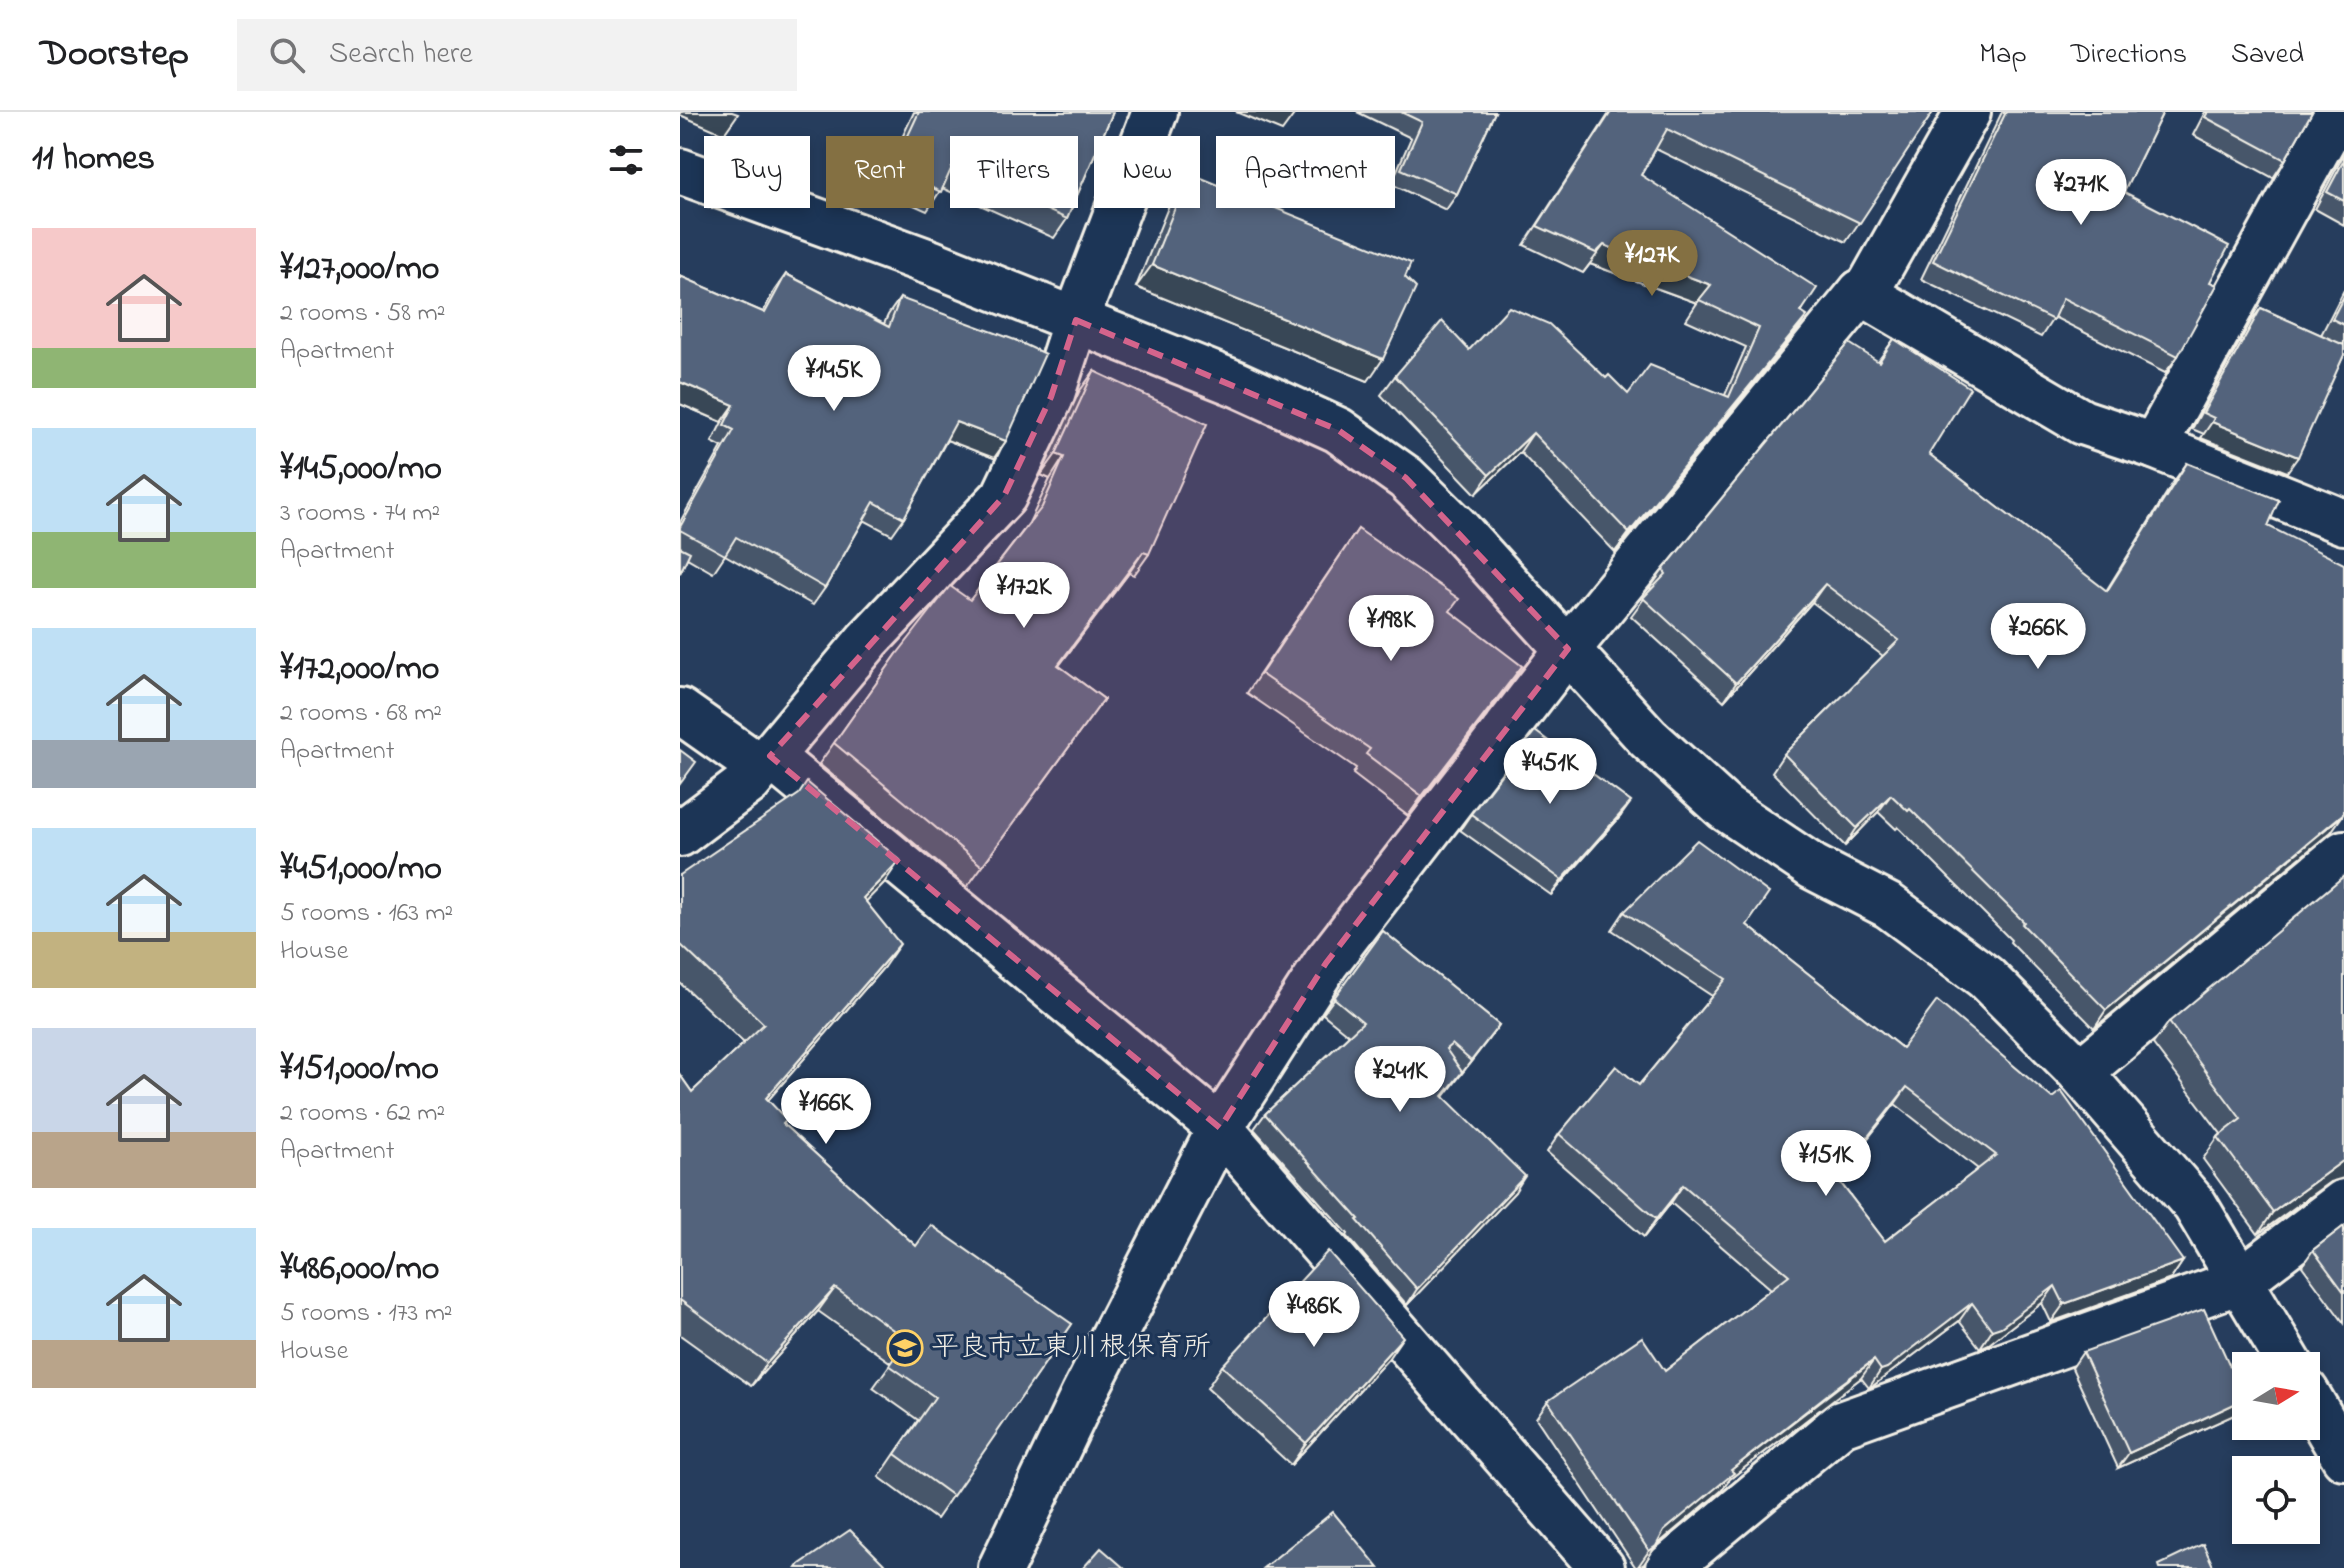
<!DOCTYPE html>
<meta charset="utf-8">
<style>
body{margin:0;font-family:"Indie Flower","Klee One",sans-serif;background:#f2f2f2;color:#202124;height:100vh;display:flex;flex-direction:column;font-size:30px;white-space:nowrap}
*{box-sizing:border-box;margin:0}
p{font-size:26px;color:#757577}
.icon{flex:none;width:44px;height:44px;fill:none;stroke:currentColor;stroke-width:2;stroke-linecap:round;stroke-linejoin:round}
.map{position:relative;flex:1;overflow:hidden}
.details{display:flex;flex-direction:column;background:#fff;width:680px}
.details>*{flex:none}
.guide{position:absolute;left:24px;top:24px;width:760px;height:72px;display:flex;gap:16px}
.needle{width:52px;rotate:79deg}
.fabs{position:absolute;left:1552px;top:1240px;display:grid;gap:16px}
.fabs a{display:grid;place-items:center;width:88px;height:88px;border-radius:0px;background:#fff;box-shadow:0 4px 12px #0003;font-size:40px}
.price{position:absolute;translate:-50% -68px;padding:0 18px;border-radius:28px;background:#fff;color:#222;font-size:26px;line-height:52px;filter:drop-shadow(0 2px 4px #0008)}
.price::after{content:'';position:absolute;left:50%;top:48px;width:24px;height:18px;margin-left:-12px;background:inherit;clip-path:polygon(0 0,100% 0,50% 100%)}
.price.current{background:#847042;color:#fff}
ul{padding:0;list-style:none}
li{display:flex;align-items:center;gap:24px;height:200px;padding:0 32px}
li span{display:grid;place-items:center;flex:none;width:224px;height:160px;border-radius:0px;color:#555}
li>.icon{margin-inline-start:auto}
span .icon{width:96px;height:96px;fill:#fffc;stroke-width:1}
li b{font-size:34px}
h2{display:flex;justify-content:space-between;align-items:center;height:96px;padding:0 32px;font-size:34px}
.pill{padding:0 28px;border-radius:0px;background:#fff;box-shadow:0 4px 12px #0003;font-size:28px;line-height:72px}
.pill.current{background:#847042;color:#fff}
header{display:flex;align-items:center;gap:48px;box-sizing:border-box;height:112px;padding:0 40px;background:#fff;border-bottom:2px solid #e0e0e0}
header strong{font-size:38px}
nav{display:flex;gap:44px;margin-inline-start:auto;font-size:28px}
.search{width:560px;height:72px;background:#f2f2f2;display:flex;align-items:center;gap:20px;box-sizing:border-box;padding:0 28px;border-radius:0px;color:#757577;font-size:30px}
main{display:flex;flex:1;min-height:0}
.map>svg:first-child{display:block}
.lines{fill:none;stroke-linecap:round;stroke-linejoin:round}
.minor-casing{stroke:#f4f1e8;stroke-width:50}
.tertiary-casing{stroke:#f4f1e8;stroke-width:50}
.minor{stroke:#1d3557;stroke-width:44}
.tertiary{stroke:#1d3557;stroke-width:44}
.wall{fill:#47566a;stroke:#f4f1e8;stroke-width:2;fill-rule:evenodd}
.shaded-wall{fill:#394656;stroke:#f4f1e8;stroke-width:2}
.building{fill:#52647b;stroke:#f4f1e8;stroke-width:2;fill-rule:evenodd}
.marked{fill:#d4648c;fill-opacity:0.2;stroke:#d4648c;stroke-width:6;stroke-dasharray:16 10;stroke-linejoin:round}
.labels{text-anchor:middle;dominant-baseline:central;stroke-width:6;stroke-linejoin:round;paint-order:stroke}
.poi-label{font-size:28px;fill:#f4f1e8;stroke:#1d3557;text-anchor:start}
</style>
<header>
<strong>Doorstep</strong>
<div class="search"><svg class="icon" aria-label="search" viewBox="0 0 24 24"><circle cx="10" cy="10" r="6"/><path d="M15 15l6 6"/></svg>Search here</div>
<nav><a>Map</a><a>Directions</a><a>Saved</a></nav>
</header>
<main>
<section class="details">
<h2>11 homes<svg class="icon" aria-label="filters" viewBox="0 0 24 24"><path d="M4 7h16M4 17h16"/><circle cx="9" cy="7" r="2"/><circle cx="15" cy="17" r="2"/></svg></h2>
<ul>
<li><span style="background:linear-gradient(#f6c9c9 75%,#8fb573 0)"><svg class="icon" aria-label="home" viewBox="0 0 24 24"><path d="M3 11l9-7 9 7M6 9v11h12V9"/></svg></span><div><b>¥127,000/mo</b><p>2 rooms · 58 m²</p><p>Apartment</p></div></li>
<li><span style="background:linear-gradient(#bfe0f5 65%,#8fb573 0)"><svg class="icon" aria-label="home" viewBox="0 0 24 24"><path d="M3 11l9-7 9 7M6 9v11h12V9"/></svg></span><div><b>¥145,000/mo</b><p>3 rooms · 74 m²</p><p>Apartment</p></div></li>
<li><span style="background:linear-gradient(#bfe0f5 70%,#9aa5b1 0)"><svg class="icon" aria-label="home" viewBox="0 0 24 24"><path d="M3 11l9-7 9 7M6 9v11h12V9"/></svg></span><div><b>¥172,000/mo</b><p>2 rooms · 68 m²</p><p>Apartment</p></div></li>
<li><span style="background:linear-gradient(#bfe0f5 65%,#c2b280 0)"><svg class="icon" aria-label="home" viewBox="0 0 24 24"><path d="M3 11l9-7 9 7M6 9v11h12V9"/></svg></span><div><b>¥451,000/mo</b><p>5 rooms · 163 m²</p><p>House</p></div></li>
<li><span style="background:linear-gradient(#c9d6e8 65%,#b9a48a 0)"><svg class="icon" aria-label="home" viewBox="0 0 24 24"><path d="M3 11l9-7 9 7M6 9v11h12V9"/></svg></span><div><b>¥151,000/mo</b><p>2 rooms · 62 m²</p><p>Apartment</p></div></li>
<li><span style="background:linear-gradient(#bfe0f5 70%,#b9a48a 0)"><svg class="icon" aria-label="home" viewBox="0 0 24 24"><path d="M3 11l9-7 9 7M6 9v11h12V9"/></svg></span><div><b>¥486,000/mo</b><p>5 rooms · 173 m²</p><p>House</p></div></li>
</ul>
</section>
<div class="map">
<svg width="1664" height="1456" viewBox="0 0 1664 1456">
<rect width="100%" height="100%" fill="#263d5d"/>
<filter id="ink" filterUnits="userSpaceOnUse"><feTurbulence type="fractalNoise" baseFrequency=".0125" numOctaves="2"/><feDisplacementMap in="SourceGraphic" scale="16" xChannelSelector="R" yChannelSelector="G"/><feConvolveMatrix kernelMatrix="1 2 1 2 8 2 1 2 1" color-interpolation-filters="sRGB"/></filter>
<g filter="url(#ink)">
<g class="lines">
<defs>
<g id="minor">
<path d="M0,59L252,151L557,272L658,318L726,366L776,415L968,626L1045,696L1133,755L1209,794L1305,865L1400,960L1515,1093L1611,1254"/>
<path d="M1181,180L1402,310L1474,334L1664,410"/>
<path d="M1474,334L1658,0"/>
<path d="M0,599L81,656"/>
<path d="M90,644L540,1016L922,1456"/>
<path d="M1400,960L1664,741"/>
<path d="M1626,1280L1664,1345"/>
<path d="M321,1456L403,1284L540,1016L646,851L888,537L1181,180L1188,177L1288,0"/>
<path d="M988,1456L1161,1312L1560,1169L1664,1090"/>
</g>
<path id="tertiary" d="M0,722L69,670L188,528L324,384L371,285L396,208L475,0"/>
</defs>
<use href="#minor" class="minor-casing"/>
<use href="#tertiary" class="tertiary-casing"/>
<use href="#minor" class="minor"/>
<use href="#tertiary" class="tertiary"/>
</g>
<g class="wall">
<path d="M234,0H433L387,107L374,126L262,76L247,99L198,77Z"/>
<path d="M677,0H815L777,82L766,98L711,72L731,26Z"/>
<path d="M930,0H1253L1166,130L976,37L961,63L1121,200L1114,223L935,440L840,340L796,382L701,283L715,264L789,238L926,266L948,282L1045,283L1066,235L1006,208L1017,191L910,152L903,161L844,133Z"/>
<path d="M1322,0H1483L1444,80L1530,170L1498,244L1485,261L1374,205L1361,225L1241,167Z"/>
<path d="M1525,0H1632L1605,48L1593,66L1513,23Z"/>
<path d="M1664,42V113L1635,97Z"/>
<path d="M509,61L688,269L456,175L493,83Z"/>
<path d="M106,162L204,212L208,203L220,186L326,329L314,346L267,328L224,406L212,423L184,408L145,476L133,493L45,443L33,461L7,446L0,461V410L42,335L32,330L42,310L0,292V164L83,200L94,179Z"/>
<path d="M1664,178V243L1607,360L1521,326L1524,322L1512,317L1570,211L1581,196L1641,223Z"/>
<path d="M1214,227L1249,342L1426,479L1494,369L1507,351L1588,414L1651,720L1414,916L1330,830L1331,828L1218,715L1216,717L1198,700L1165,734L1092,660L1104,642L1203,544L1132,490L1044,589L951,504L971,477L970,476L983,458L1198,249Z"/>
<path d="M414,259L469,442L454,463L449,461L379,554L424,587L287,775L139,652L217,542L290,488L349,411L370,367L361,363L399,280Z"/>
<path d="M678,417L770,499L829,573L728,704L673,662L676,656L567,581Z"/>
<path d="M791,702L940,705L871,783L780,718Z"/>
<path d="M0,763L204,771L186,789L204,855L88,988L104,1013L236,1134L392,1212L256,1407L199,1365L238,1308L193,1276L211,1251L138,1199L71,1274L0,1223V963L12,980L64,931L0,871Z"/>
<path d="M944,800L1067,813L1222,936L1503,1149L1491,1167L1371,1210L1362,1191L1309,1232L1300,1236L1279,1209L1194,1273L1189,1276L1181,1266L1145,1293L1050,1367L1041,1379L977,1432L964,1452L956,1456L856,1306L868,1289L985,1259L1091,1177L991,1091L964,1125L867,1040L879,1022L959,973L1032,884L932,818ZM1215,992L1298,1057L1205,1129L1157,1066Z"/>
<path d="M703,819L819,913L764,985L835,1080L727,1193L667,1124L668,1122L574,1017L585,1002L669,923L643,902Z"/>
<path d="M1489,910L1662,1065L1650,1070L1578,1122L1523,1047L1538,1025L1541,1022L1473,932Z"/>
<path d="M1664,1114V1211L1622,1154L1633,1138Z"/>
<path d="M1403,1240L1554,1303L1438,1356L1392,1256Z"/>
<path d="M708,1247L611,1353L527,1276L542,1254Z"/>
</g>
<g class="shaded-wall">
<path d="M0,0H52L58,2L44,22L0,3Z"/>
<path d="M556,0H616L602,19Z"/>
<path d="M924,133L1031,173L1017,191L910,152L903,161Z"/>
<path d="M472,153L703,247L688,269L456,175Z"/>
<path d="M1127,204L1114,223L935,440L949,421Z"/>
<path d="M0,270L54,293L42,310L0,292Z"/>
<path d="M276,310L326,329L314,346L264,327Z"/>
<path d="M1532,310L1618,345L1607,360L1521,326Z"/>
<path d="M853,321L840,340L796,382L809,363Z"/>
<path d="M376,342L384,345L370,367L361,363Z"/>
<path d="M463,440L449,461L363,574L378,553Z"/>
<path d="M1145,472L1132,490L1044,589L1056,571Z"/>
<path d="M842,554L829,573L728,704L742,684Z"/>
<path d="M1211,683L1198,700L1165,734L1177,716Z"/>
<path d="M951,690L940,705L871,783L882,768Z"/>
<path d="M1663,703L1651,720L1414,916L1426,898Z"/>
<path d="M220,748L204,771L167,809L183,786Z"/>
<path d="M220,832L204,855L70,1009L86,986Z"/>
<path d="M819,913L808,928L780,964L791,949Z"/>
<path d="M1227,975L1215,992L1143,1082L1156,1065Z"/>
<path d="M1664,1048V1066L1650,1070L1578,1122L1593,1100Z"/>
<path d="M845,1064L835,1080L727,1193L737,1177Z"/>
<path d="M1003,1073L991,1091L964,1125L976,1107Z"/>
<path d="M1503,1149L1491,1167L1371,1210L1384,1192Z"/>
<path d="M1375,1174L1362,1191L1309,1232L1300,1236L1312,1218Z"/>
<path d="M155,1176L138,1199L71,1274L87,1251Z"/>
<path d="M1292,1191L1279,1209L1194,1273L1189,1276L1201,1258Z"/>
<path d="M723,1225L708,1247L611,1353L626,1331Z"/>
<path d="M1194,1248L1181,1266L1050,1367L1041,1379L972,1437L984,1419L1051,1358Z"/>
<path d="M1565,1287L1554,1303L1438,1356L1449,1341Z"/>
<path d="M976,1434L964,1452L957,1456L969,1439Z"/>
</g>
<g class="building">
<path d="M239,0H433L387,107L272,55L261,80L212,58Z"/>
<path d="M721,0H815L777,82L721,57L742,10Z"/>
<path d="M931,0H1253L1180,111L987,17L961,63L1137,176L1121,200L1127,204L949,421L853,321L809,363L715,264L762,209L789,238L829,195L869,212L926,266L929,263L948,282L970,253L1049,285L1079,216L1019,188L1031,173L924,133L916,141L857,114Z"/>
<path d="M1326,0H1483L1444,80L1549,134L1530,170L1537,173L1498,244L1383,186L1373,208L1253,149Z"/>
<path d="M1528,0H1632L1605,48L1525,5Z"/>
<path d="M1664,48V89L1647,80Z"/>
<path d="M509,61L731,151L725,165L736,176L703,247L472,153Z"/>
<path d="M106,162L209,215L220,186L335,228L365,242L326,329L276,310L224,406L194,390L145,476L56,425L45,443L0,418V415L54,318L44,313L54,293L0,270V164L85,201Z"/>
<path d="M1664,184V213L1652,207Z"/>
<path d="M1581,196L1664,233V243L1618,345L1532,310L1534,306L1523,301Z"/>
<path d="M1214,227L1290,276L1249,342L1427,479L1507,351L1599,388L1588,414L1664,452V701L1426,898L1342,812L1344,810L1230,697L1228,699L1211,683L1177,716L1104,642L1219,528L1145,472L1056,571L963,486L986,462L983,458L1169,231L1199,250Z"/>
<path d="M414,259L527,312L469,442L463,440L378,553L424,587L302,754L154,631L217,542L270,474L290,488L362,395L384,345L376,342Z"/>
<path d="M678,417L779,487L770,499L842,554L742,684L686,642L690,637L581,562Z"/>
<path d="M0,435L10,440L0,461Z"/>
<path d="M855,619L951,690L882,768L791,702Z"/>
<path d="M0,638L16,650L0,672Z"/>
<path d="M127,670L220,748L183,786L220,832L86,986L107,1008L103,1012L236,1134L251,1113L392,1212L273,1384L215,1342L255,1285L209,1253L227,1228L155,1176L87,1251L0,1188V963L12,980L84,912L0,832V763L119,682Z"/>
<path d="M1017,728L1089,781L1067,813L1222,936L1257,889L1372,986L1381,979L1503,1149L1384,1192L1375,1174L1321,1215L1312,1218L1292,1191L1207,1256L1201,1258L1194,1248L1157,1275L1051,1358L1054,1361L984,1419L976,1434L969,1439L868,1289L962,1225L985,1259L1109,1163L1003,1073L976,1107L879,1022L936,954L959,973L1046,867L944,800ZM1227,975L1316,1043L1205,1129L1156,1065Z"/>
<path d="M1664,764V1048L1593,1100L1538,1025L1561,1007L1489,910Z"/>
<path d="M703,819L819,913L791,949L772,932L766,937L782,960L763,984L845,1064L737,1177L677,1108L679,1107L585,1002L683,910L654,886Z"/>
<path d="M1664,1114V1180L1633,1138Z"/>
<path d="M648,1139L723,1225L626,1331L542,1254Z"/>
<path d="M1524,1197L1565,1287L1449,1341L1403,1240Z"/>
<path d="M653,1400L699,1456H583Z"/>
<path d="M170,1418L208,1456H117L120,1452Z"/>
<path d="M1523,1432L1534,1456H1480L1479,1453Z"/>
<path d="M421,1436L444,1456H403Z"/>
</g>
</g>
<path class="marked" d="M396,208L658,318L726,366L888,537L646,851L540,1016L90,644L324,384L371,285Z"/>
<defs>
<symbol id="school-ring" viewBox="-11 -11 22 22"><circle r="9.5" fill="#1d3557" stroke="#ffd166" stroke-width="1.5"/><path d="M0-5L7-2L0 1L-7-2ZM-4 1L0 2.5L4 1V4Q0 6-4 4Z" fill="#ffd166"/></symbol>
</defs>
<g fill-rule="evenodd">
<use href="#school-ring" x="205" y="1216" width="40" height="40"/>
</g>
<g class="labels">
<g class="poi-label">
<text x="251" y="1236">平良市立東川根保育所</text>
</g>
</g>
</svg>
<div class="fabs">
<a><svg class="needle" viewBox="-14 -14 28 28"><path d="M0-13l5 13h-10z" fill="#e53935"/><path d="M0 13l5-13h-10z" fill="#757577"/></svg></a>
<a><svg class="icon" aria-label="locate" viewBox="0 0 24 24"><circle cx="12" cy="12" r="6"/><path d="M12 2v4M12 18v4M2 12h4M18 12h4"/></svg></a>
</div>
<b class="price" style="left:1401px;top:115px">¥271K</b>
<b class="price current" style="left:972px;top:186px">¥127K</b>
<b class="price" style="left:154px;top:301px">¥145K</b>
<b class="price" style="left:344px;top:518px">¥172K</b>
<b class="price" style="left:711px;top:551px">¥198K</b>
<b class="price" style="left:1358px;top:559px">¥266K</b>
<b class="price" style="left:870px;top:694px">¥451K</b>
<b class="price" style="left:720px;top:1002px">¥241K</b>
<b class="price" style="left:146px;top:1034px">¥166K</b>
<b class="price" style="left:1146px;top:1086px">¥151K</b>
<b class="price" style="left:634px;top:1237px">¥486K</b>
<div class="guide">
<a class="pill">Buy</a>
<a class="pill current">Rent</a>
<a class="pill">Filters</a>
<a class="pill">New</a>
<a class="pill">Apartment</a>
</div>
</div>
</main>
